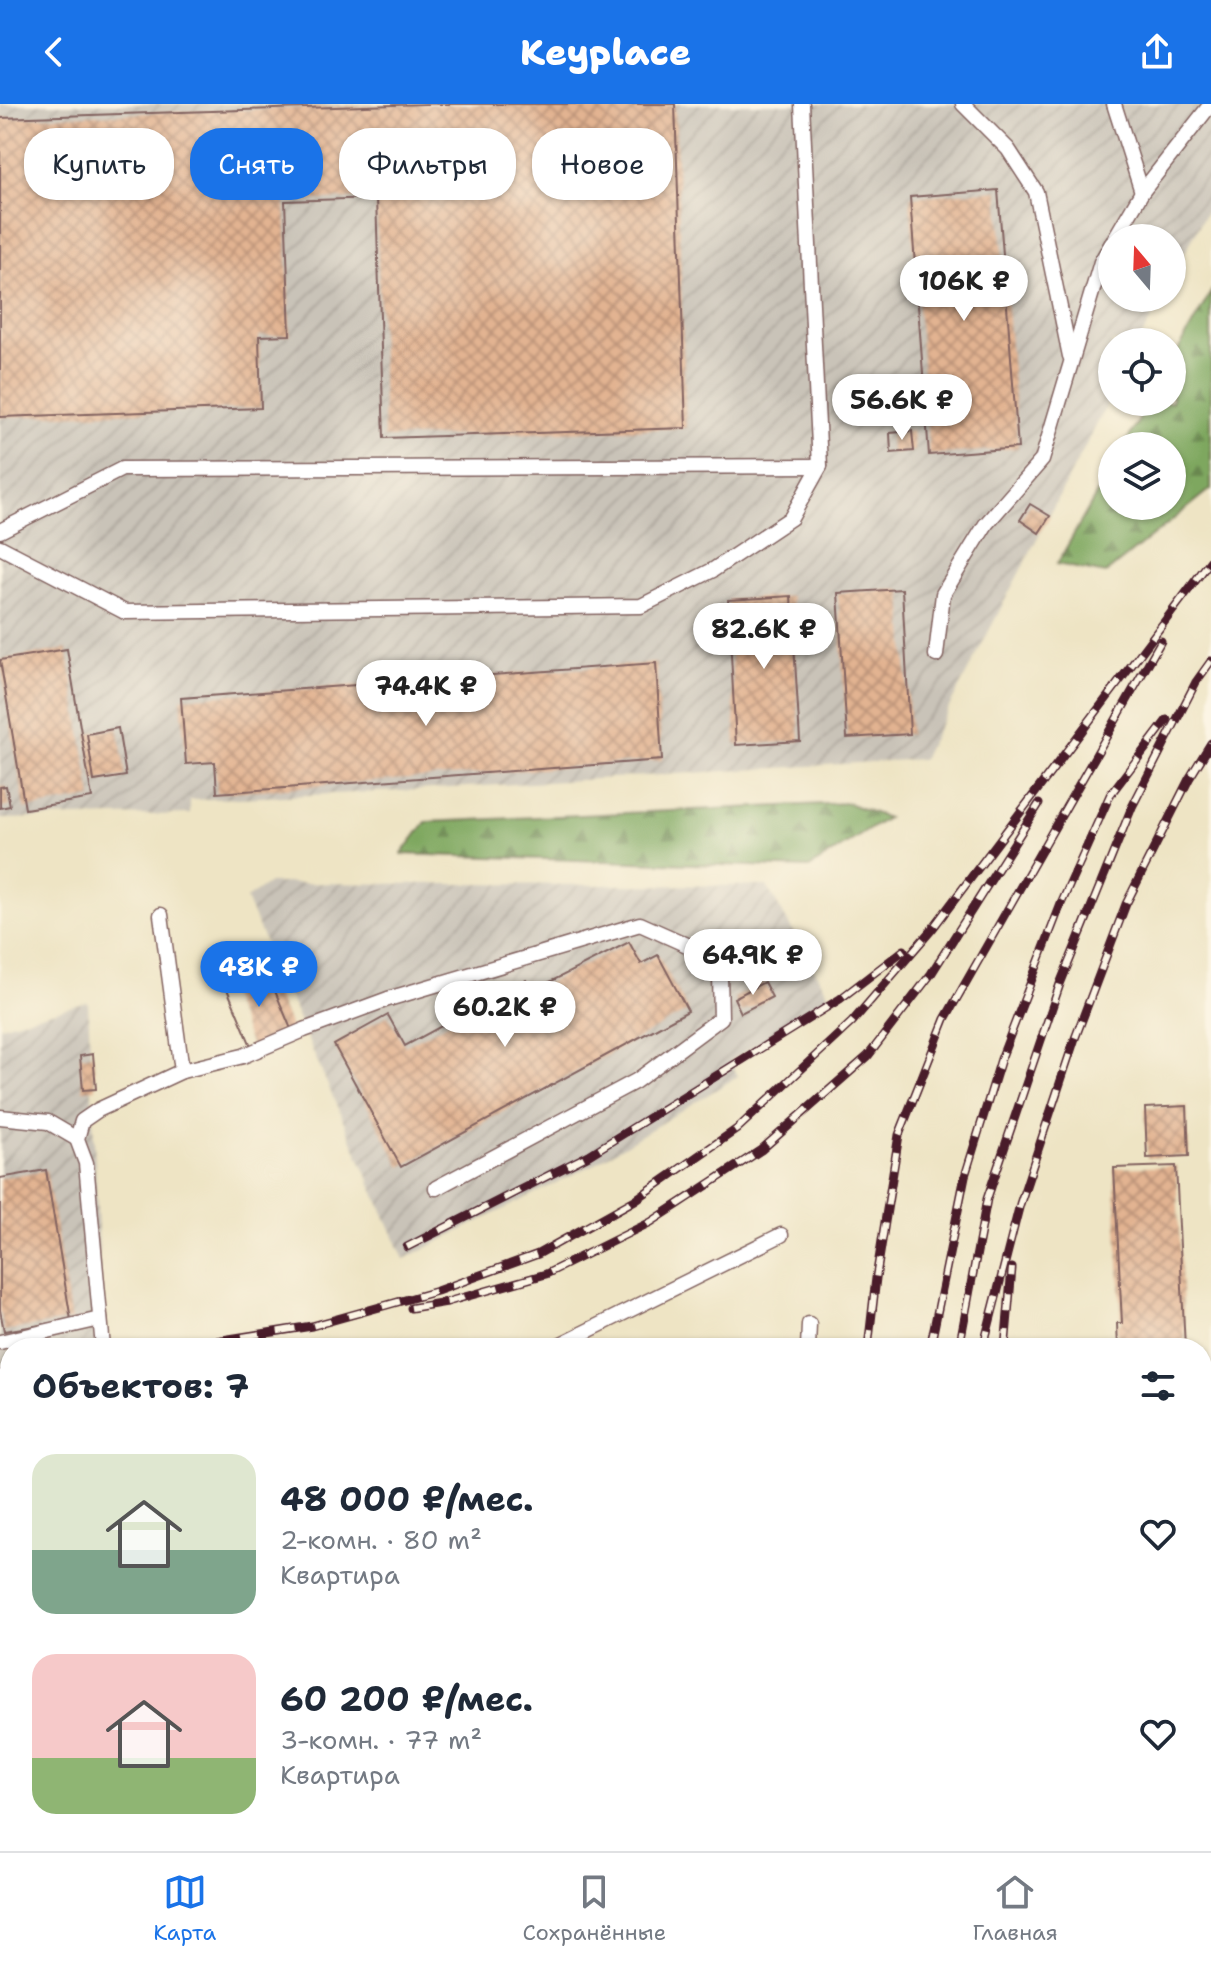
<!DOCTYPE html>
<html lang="ru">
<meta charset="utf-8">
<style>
body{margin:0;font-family:"Shantell Sans",sans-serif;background:#f2f2f3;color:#1f2937;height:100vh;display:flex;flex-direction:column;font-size:30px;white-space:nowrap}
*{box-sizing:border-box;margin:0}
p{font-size:26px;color:#747a83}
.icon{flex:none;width:44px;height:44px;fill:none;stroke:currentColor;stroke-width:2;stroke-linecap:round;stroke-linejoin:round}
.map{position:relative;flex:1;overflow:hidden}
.panel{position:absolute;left:0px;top:1234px;width:1212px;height:514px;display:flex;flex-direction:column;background:#fff;border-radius:32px 32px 0 0;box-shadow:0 2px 6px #0004}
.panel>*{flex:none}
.hud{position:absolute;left:24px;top:24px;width:800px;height:72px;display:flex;gap:16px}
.needle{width:52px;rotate:341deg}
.tools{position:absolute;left:1098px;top:120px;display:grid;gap:16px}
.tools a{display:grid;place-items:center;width:88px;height:88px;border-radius:50%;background:#fff;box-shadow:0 2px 6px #0004;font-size:40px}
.price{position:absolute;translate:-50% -68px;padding:0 18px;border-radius:28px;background:#fff;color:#222;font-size:26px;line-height:52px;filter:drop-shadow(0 2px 4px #0008)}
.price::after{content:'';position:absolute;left:50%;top:48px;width:24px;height:18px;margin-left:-12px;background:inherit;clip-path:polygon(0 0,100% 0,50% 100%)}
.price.current{background:#1a73e8;color:#fff}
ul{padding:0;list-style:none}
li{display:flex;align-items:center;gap:24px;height:200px;padding:0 32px}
li span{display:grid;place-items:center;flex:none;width:224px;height:160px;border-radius:24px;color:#555}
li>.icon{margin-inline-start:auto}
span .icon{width:96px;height:96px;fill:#fffc;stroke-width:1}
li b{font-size:34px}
h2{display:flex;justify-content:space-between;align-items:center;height:96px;padding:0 32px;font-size:34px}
.chip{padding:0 28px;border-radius:32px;background:#fff;box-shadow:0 2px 6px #0004;font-size:28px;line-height:72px}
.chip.current{background:#1a73e8;color:#fff}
header{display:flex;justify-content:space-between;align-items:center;height:104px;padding:0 32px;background:#1a73e8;color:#fff;font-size:36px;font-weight:800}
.dock{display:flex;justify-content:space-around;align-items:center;height:112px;border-top:2px solid #e0e1e3;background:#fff;font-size:22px;color:#747a83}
.dock a{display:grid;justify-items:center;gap:4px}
.dock .current{color:#1a73e8}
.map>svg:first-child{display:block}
.industrial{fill:url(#industrial-furrows)}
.forest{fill:url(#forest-firs);stroke:#646345;stroke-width:2}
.building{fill:url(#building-cross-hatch)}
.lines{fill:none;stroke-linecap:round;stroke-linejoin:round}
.service-casing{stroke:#836461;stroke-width:17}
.service{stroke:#fff;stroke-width:14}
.rail-casing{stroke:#4a1f2b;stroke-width:9}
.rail{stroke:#fcf5e5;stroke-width:6;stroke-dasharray:18;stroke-linecap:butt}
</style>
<header><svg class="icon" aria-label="back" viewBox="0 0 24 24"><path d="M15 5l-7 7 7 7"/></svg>Keyplace<svg class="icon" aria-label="share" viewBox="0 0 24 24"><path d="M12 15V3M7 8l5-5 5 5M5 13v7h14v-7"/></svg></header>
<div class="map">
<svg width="1211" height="1747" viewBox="0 0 1211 1747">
<defs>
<pattern id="industrial-furrows" width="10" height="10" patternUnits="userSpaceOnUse" patternTransform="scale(2)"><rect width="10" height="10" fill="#c9c3b8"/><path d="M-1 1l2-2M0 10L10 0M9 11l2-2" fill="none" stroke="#aea79e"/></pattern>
<pattern id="forest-firs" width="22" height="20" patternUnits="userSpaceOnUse" patternTransform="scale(2)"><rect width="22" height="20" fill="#7ea75f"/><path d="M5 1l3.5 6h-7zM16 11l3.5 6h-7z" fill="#69874f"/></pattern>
<pattern id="building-cross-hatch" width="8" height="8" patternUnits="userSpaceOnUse" patternTransform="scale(2)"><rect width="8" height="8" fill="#e2b391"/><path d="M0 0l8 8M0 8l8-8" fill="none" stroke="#b99177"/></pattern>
</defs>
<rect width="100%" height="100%" fill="#fcf5e5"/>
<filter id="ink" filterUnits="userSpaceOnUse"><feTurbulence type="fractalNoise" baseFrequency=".0125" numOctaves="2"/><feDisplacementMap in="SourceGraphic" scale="16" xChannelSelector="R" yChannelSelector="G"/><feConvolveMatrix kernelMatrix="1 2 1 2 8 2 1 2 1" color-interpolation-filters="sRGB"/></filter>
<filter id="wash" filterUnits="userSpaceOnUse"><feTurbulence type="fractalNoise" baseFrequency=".006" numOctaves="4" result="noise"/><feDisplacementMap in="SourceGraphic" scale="32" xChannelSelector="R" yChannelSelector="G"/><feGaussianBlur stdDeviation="1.8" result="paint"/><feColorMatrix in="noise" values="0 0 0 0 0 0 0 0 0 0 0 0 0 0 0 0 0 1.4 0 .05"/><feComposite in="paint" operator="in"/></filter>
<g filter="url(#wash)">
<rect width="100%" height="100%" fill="#eee4c4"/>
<g class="industrial">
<path d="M0,0H1211V98L1172,174V134H1112V194H1162L1139,238H1112V291L922,655L400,687L190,696V710L0,715Z"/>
<path d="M269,779L767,782L830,893L730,957L738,972L594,1060L404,1155L246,795Z"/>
<path d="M88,898L103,1244H10V1563H0V922Z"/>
</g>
<g class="forest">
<path d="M1211,188V385L1105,470L1057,460L1112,363V402H1172V342H1124L1149,298H1172V257Z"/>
<path d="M848,699L887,714L809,764L402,750L426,718Z"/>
</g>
<g id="blocks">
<g class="building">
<path d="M425,0H675L686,324L384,334L376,94L285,97L290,231L259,232L261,304L0,313V14Z"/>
<path d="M998,86L1018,344L929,351L910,93Z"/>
<path d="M912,327L914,347L891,349L890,329Z"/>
<path d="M1030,400L1050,412L1039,429L1020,416Z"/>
<path d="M902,485L910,630L847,634L838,489Z"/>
<path d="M791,492L800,637L736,641L728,496Z"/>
<path d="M67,545L92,694L25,705L0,556Z"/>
<path d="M656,559L662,656L217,689L215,658L186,660L181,594Z"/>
<path d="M118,624L126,672L94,677L87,630Z"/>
<path d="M6,682L10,702L0,704V683Z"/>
<path d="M629,838L641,860L658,851L688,907L401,1063L334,941L388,911L405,942L526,876L532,887Z"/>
<path d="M267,868L291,925L251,942L227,885Z"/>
<path d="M764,878L772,893L741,909L734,894Z"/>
<path d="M93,950L96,985L83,986L80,952Z"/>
<path d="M1187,1002L1189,1052L1147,1054L1145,1004Z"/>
<path d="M1176,1062L1185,1244H1118L1117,1219H1122L1114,1064Z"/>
<path d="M46,1066L71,1216L4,1227L0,1206V1074Z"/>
<path d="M10,1564V1698L0,1699V1565Z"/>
<path d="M652,1738H774L775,1747H652Z"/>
</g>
</g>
</g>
<g filter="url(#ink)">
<use href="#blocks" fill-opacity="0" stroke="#836461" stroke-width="2"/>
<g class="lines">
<defs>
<g id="service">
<path d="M963,0L1008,45L1036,88L1070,252"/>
<path d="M1114,0L1142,88"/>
<path d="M1115,134L1142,88L1211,0"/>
<path d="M0,427L122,365L820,362"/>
<path d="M0,443L125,508L641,502L713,466L791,414L820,362L802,0"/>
<path d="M936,551L943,490L986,420L1042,356L1101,158L1112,139"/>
<path d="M161,811L182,967"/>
<path d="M0,1013L48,1018L77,1035"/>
<path d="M0,1238L100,1215"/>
<path d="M103,1244L86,1059L77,1035L82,1017L98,1006L182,967L243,952L304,926L388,895L640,820L687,841L720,871L721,914L636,977L436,1084"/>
<path d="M553,1244L781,1131"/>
<path d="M808,1244L809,1220"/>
<path d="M0,1542H10"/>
<path d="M0,1728L19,1747"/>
<path d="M126,1738V1747"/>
<path d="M358,1738V1747"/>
<path d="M557,1738V1747"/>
<path d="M807,1738V1747"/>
</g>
</defs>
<use href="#service" class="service-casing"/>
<use href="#service" class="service"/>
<defs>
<g id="rail">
<path d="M407,1143L589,1051L840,895L904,846"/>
<path d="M411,1204L447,1198L546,1170L651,1118L761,1046L868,952L931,870L1039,700"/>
<path d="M171,1244L312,1222L437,1187L538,1150L635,1096L737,1025L852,918L933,824L1211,456"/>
<path d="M868,1244L876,1174L899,1031L945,915L1161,537"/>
<path d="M930,1244L965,1072L1001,955L1061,800L1110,691L1167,616"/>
<path d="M959,1244L987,1095L1060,880L1132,703L1196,578L1211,557"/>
<path d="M983,1244L1020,1100L1074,937L1126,800L1189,675L1211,639"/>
<path d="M1005,1244L1012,1164"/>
<path d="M0,1270L10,1269"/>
<path d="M898,1738V1747"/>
<path d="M923,1738V1747"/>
<path d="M1107,1738L1109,1747"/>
<path d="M944,1747V1738"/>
</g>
</defs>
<use href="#rail" class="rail-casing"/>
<use href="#rail" class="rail"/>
</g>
</g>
</svg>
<div class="tools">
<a><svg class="needle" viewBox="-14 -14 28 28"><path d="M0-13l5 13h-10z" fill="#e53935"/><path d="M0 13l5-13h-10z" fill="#747a83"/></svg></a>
<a><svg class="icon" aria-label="locate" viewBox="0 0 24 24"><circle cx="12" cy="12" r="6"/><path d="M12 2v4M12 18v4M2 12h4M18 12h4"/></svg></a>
<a><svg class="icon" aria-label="layers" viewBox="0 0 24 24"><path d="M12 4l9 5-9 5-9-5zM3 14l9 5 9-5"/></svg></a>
</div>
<b class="price" style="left:964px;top:219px">106K ₽</b>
<b class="price" style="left:902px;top:338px">56.6K ₽</b>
<b class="price" style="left:764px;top:567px">82.6K ₽</b>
<b class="price" style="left:426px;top:624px">74.4K ₽</b>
<b class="price" style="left:753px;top:893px">64.9K ₽</b>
<b class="price current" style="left:259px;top:905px">48K ₽</b>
<b class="price" style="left:505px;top:945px">60.2K ₽</b>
<div class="hud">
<a class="chip">Купить</a>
<a class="chip current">Снять</a>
<a class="chip">Фильтры</a>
<a class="chip">Новое</a>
</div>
<section class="panel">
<h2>Объектов: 7<svg class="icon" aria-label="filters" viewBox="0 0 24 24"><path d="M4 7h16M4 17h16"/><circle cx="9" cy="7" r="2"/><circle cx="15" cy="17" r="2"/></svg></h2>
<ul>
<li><span style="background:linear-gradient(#dfe7d0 60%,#7fa58c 0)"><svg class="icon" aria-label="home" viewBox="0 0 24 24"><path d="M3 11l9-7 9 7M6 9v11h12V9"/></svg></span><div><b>48 000 ₽/мес.</b><p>2-комн. · 80 m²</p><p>Квартира</p></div><svg class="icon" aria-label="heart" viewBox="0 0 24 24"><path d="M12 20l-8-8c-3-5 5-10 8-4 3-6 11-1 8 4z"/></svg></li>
<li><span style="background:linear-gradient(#f6c9c9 65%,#8fb573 0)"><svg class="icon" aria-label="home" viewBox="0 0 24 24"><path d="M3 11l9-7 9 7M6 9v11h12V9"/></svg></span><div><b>60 200 ₽/мес.</b><p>3-комн. · 77 m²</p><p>Квартира</p></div><svg class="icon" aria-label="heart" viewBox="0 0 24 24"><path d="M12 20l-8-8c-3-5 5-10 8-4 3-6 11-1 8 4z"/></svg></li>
</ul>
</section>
</div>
<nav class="dock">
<a class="current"><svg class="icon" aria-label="map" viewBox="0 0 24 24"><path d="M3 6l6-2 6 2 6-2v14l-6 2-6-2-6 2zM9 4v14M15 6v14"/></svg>Карта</a>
<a><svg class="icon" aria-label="saved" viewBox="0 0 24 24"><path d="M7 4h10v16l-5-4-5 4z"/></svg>Сохранённые</a>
<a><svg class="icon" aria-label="home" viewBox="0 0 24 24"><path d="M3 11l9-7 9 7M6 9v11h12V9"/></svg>Главная</a>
</nav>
